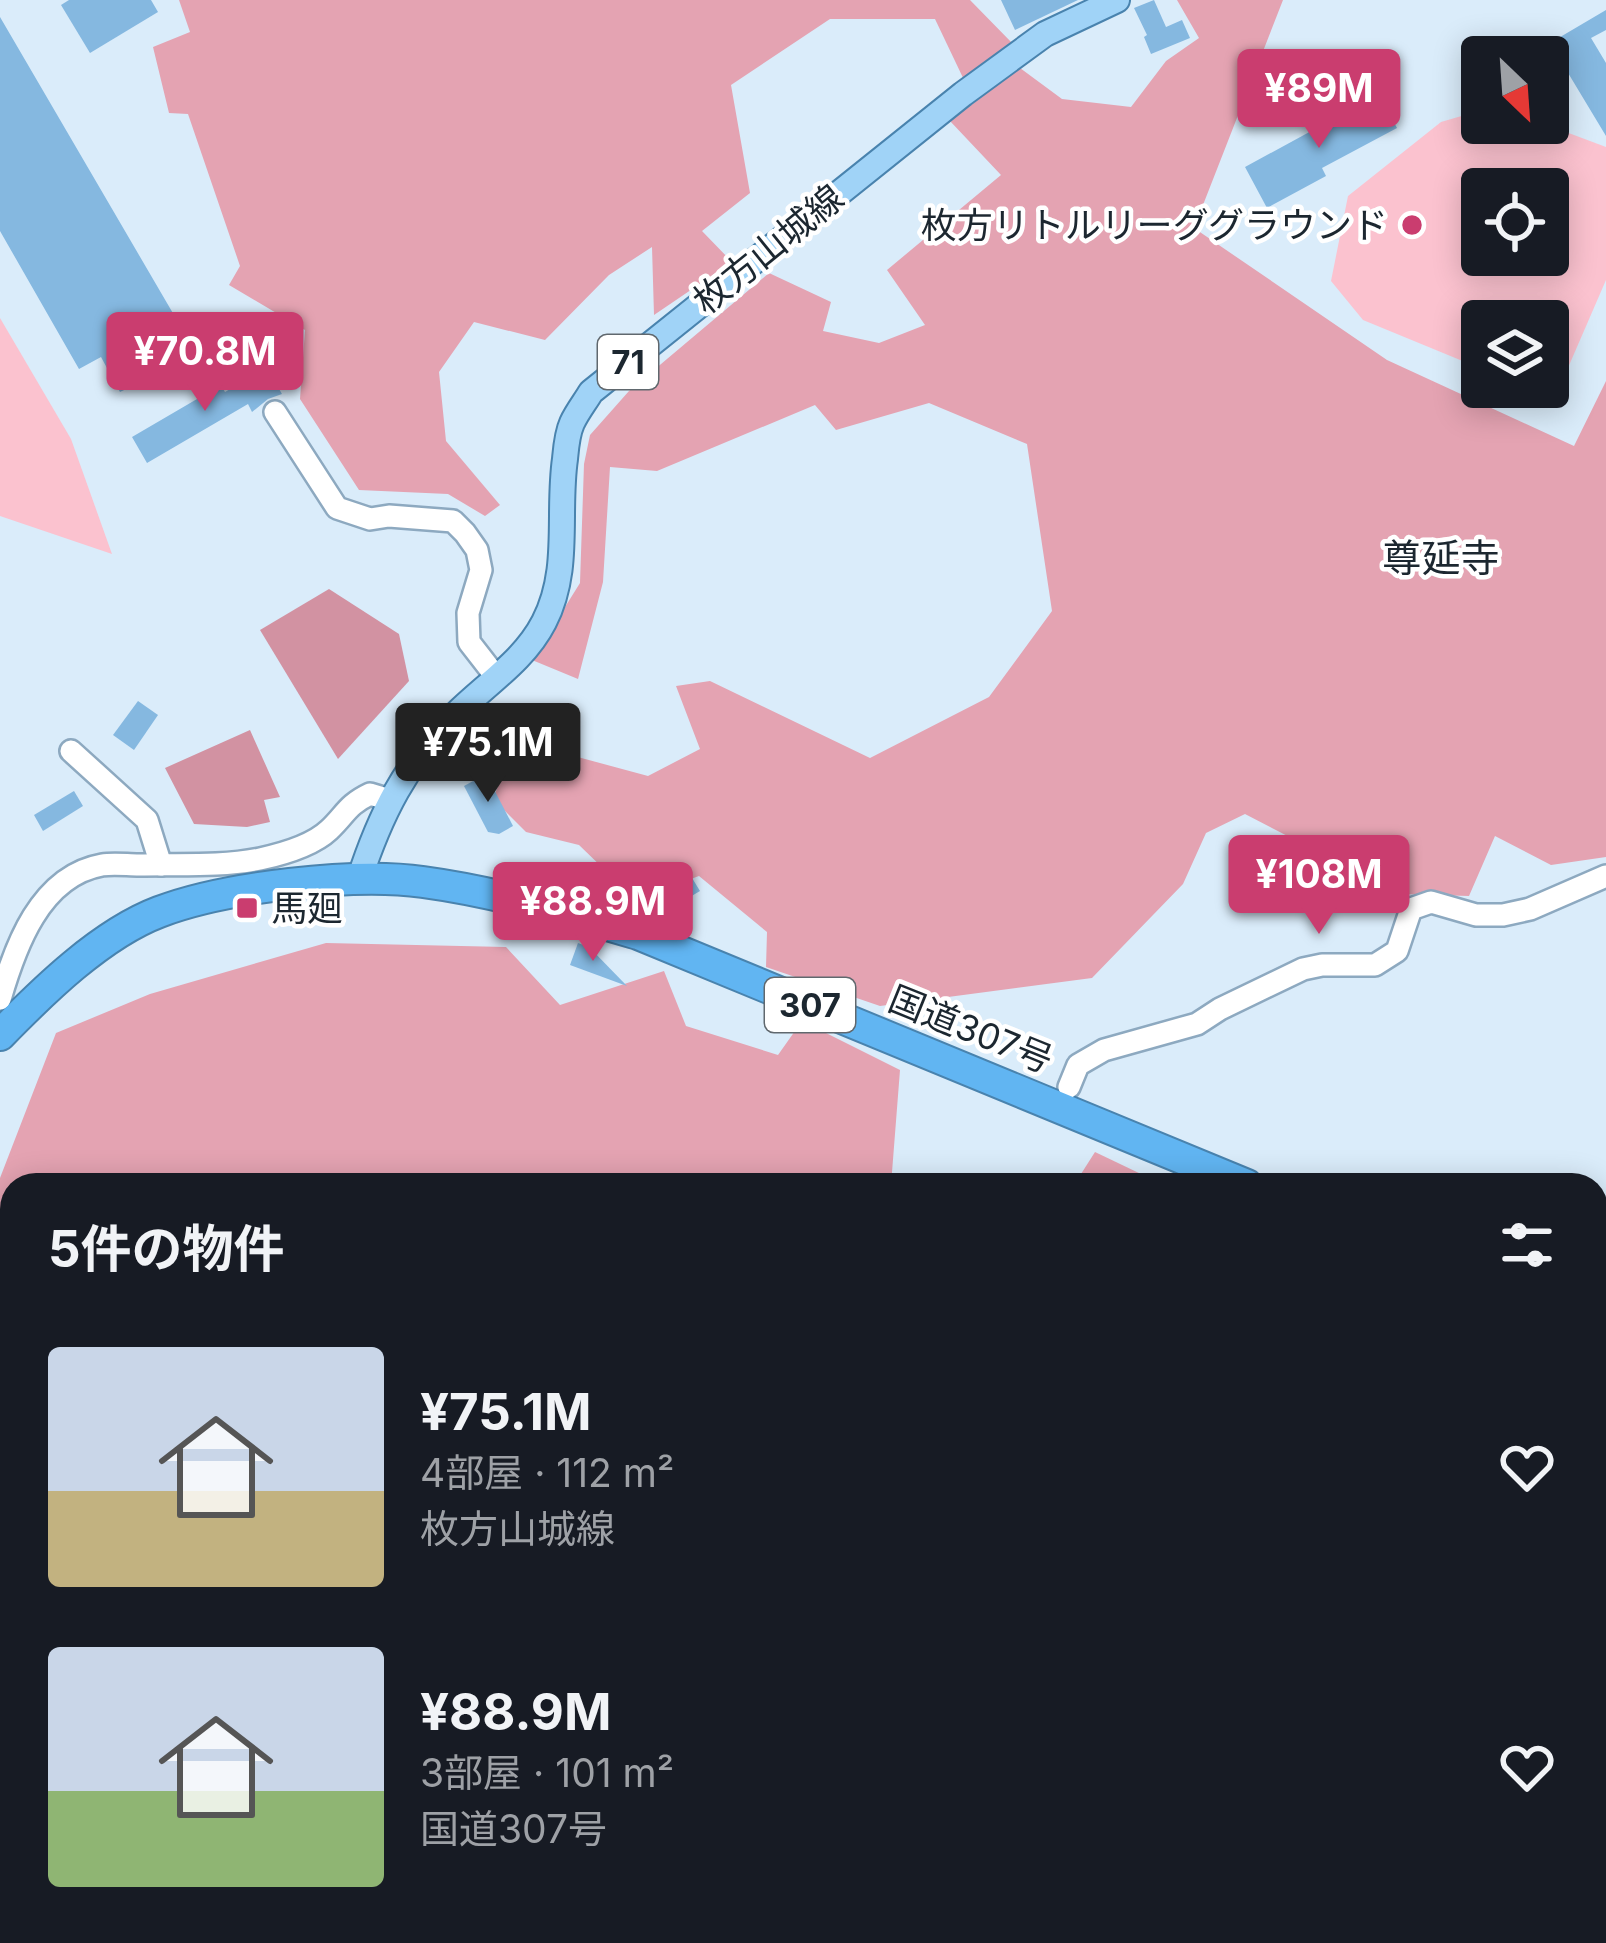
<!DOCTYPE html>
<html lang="ja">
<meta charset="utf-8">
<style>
body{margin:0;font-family:Inter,"Noto Sans JP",sans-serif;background:#20242c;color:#f1f3f6;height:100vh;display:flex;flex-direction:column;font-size:45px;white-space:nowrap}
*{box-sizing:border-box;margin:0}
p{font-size:39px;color:#9ea1a6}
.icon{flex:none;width:66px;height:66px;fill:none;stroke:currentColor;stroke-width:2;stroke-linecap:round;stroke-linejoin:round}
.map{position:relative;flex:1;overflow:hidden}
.details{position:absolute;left:0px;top:1173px;width:1608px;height:771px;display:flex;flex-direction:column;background:#171b24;border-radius:36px 36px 0 0;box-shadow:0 6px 30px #0003}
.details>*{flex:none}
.needle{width:78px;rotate:155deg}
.buttons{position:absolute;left:1461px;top:36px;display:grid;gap:24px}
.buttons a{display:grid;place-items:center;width:108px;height:108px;border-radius:12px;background:#171b24;box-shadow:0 6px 30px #0003;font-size:60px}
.price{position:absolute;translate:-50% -102px;padding:0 27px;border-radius:12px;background:#ca3d6f;color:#fff;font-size:39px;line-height:78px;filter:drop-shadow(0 3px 6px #0008)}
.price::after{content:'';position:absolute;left:50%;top:72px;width:36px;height:27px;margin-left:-18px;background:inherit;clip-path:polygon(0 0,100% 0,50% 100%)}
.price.on{background:#222;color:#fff}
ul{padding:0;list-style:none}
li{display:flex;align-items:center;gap:36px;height:300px;padding:0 48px}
li span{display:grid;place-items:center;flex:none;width:336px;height:240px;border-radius:12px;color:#555}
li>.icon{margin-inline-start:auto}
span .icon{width:144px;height:144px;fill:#fffc;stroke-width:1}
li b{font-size:51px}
h2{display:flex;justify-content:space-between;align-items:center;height:144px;padding:0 48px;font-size:51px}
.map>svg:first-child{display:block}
.green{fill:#fbc2cf;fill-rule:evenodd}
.forest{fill:#e4a3b2}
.water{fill:#d292a2}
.building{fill:#85b8e0}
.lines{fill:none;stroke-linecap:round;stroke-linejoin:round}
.minor-casing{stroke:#8da9c0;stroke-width:26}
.major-casing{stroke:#4983ae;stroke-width:28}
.highway-casing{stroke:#4983ae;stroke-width:34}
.minor{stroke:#fff;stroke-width:21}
.major{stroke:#a0d3f7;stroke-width:24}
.highway{stroke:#61b5f2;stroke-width:30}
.poi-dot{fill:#ca3d6f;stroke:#fff;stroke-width:4.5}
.labels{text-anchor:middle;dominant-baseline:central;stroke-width:9;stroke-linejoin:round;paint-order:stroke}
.shield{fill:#fff;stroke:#60686e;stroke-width:3}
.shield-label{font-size:33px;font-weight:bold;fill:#1c2730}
.poi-label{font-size:36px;fill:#1c2730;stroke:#fff;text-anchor:end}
.street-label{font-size:36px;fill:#1c2730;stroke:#fff}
.neighbourhood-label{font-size:39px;fill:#1c2730;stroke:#fff}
</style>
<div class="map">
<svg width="1606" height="1943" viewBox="0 0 1606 1943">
<rect width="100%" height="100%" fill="#daecfa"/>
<g class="green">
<path d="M1482,110V123H1542L1606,147V280L1564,377L1548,384V321H1482V369L1363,320L1331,281L1348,196L1441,122ZM1482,189H1548V255H1482Z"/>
<path d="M0,318L71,439L112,554L0,516Z"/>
</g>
<g class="forest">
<path d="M179,0H970L1014,45L965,82L935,19H830L731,85L750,193L702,231L732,262L654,315L652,247L609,275L545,340L474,322L439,372L446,441L500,505L485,516L448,494L359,490L300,399L305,330L229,285L240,266L188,114L169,113L153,47L190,32Z"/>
<path d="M1177,0H1283L1194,228L1387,360L1574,446L1606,381V857L1551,865L1495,836L1469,896L1400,894L1245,814L1206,833L1183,884L1092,978L880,1006L766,967L767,932L699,876L661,890L655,909L609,899L608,873L579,845L526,832L493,799L505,768L574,756L648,776L700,749L676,686L710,681L870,758L989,697L1052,611L1027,444L929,403L836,430L815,405L657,471L610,467L603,582L578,679L532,660L580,583L584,464L590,435L629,391L769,273L831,302L823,331L879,343L925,325L887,270L1001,175L950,121L1020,68L1062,99L1131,107L1166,61L1199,38Z"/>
<path d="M326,943L506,947L560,1005L664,971L686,1026L778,1055L802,1021L900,1070L891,1185H12V1651L0,1619V1178L56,1033L150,994Z"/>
<path d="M1095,1152L1164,1185H1074Z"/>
<path d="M12,1774V1932H1596V1788L1606,1786V1943H0V1833Z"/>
</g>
<g class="water">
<path d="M329,589L399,634L409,681L338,759L260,630Z"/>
<path d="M250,730L280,797L264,800L270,822L247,827L194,824L165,768Z"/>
</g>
<g class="building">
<path d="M69,0H151L158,12L90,53L61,5Z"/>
<path d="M1001,0H1078L1015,30Z"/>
<path d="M1154,0L1166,27L1182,20L1190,38L1151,54L1144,37L1147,35L1134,8Z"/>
<path d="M1606,10V30L1591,38L1606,63V136L1550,43Z"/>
<path d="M0,17L174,315L111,351L150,358L156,365L151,377L120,392L101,357L79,369L0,231Z"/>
<path d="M1379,94L1397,128L1322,168L1326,176L1267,208L1245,167Z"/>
<path d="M267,368L282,394L268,399L252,412L248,404L147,463L132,437L221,385L225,392Z"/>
<path d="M138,701L158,715L134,750L113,735Z"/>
<path d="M486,774L513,826L499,834L488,832L464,786Z"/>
<path d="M74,791L83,806L43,831L34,815Z"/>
<path d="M689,873L700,891L658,916L657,921L640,914L649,897Z"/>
<path d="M578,943L589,947L627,986L570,965Z"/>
</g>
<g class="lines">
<defs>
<g id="minor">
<path d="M275,412L337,508L370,519L389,516L453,521L465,533L477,550L481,570L468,613L469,642L497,678"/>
<path d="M71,751L147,820L161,865"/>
<path d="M0,999C15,947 40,876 102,865C114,863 127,865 139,865C179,864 221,867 260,859C283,854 312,846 329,830C346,814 347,805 370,794L390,800"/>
<path d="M1069,1087L1078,1065L1104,1050L1197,1024L1220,1009L1303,969L1322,965H1375L1397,951L1411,909L1431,902L1476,915H1503L1530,909L1606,876"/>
</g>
<path id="major" d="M359,880C380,815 406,763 455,715C486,684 524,661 544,622C571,570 557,514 565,459C566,448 567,434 572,423C577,412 585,402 591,392L963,94L1045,34L1117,0"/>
<g id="highway">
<path d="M0,1035C43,991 101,934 159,912C224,887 355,872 423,882C497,892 567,913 638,934L1247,1185"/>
<path d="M1596,1297L1606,1299"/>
</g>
</defs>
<use href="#minor" class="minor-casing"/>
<use href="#major" class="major-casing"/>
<use href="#highway" class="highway-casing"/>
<use href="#minor" class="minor"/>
<use href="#major" class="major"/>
<use href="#highway" class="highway"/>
</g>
<g class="poi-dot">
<circle cx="1412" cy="225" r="12"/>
<rect x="235" y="896" width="24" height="24" rx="6"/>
</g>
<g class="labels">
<g class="shield">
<rect x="598" y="335" width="60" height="54" rx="9"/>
<rect x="765" y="978" width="90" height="54" rx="9"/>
</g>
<g class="shield-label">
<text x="628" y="362">71</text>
<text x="810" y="1005">307</text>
</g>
<g class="poi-label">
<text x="1388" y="225">枚方リトルリーググラウンド</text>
<text x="271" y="908" text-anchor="start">馬廻</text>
</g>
<g class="street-label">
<text transform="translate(768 249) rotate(-39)">枚方山城線</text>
<text transform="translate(971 1029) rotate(22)">国道307号</text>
</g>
<g class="neighbourhood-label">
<text x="1441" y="557">尊延寺</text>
</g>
</g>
</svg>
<div class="buttons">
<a><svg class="needle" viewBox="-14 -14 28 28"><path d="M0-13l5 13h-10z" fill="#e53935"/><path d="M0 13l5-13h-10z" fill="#9ea1a6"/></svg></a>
<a><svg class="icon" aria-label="locate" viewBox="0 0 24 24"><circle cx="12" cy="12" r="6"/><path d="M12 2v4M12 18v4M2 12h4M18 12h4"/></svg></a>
<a><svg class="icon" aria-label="layers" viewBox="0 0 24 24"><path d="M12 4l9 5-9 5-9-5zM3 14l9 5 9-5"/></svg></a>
</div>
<b class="price" style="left:1319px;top:151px">¥89M</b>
<b class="price" style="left:205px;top:414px">¥70.8M</b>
<b class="price on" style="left:488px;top:805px">¥75.1M</b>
<b class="price" style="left:1319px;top:937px">¥108M</b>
<b class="price" style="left:593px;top:964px">¥88.9M</b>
<section class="details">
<h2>5件の物件<svg class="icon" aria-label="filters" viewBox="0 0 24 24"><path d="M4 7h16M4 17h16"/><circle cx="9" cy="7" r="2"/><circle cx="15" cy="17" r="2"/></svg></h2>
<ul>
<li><span style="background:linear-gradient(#c9d6e8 60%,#c2b280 0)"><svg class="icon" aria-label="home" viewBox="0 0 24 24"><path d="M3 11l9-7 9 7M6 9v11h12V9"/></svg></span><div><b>¥75.1M</b><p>4部屋 · 112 m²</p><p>枚方山城線</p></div><svg class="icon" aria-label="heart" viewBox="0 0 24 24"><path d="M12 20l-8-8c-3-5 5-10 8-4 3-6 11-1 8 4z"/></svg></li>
<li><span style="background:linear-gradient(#c9d6e8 60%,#8fb573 0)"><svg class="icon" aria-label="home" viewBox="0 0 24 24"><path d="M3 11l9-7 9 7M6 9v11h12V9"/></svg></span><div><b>¥88.9M</b><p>3部屋 · 101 m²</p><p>国道307号</p></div><svg class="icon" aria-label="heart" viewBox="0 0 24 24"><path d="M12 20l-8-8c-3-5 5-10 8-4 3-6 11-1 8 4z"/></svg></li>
</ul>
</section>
</div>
